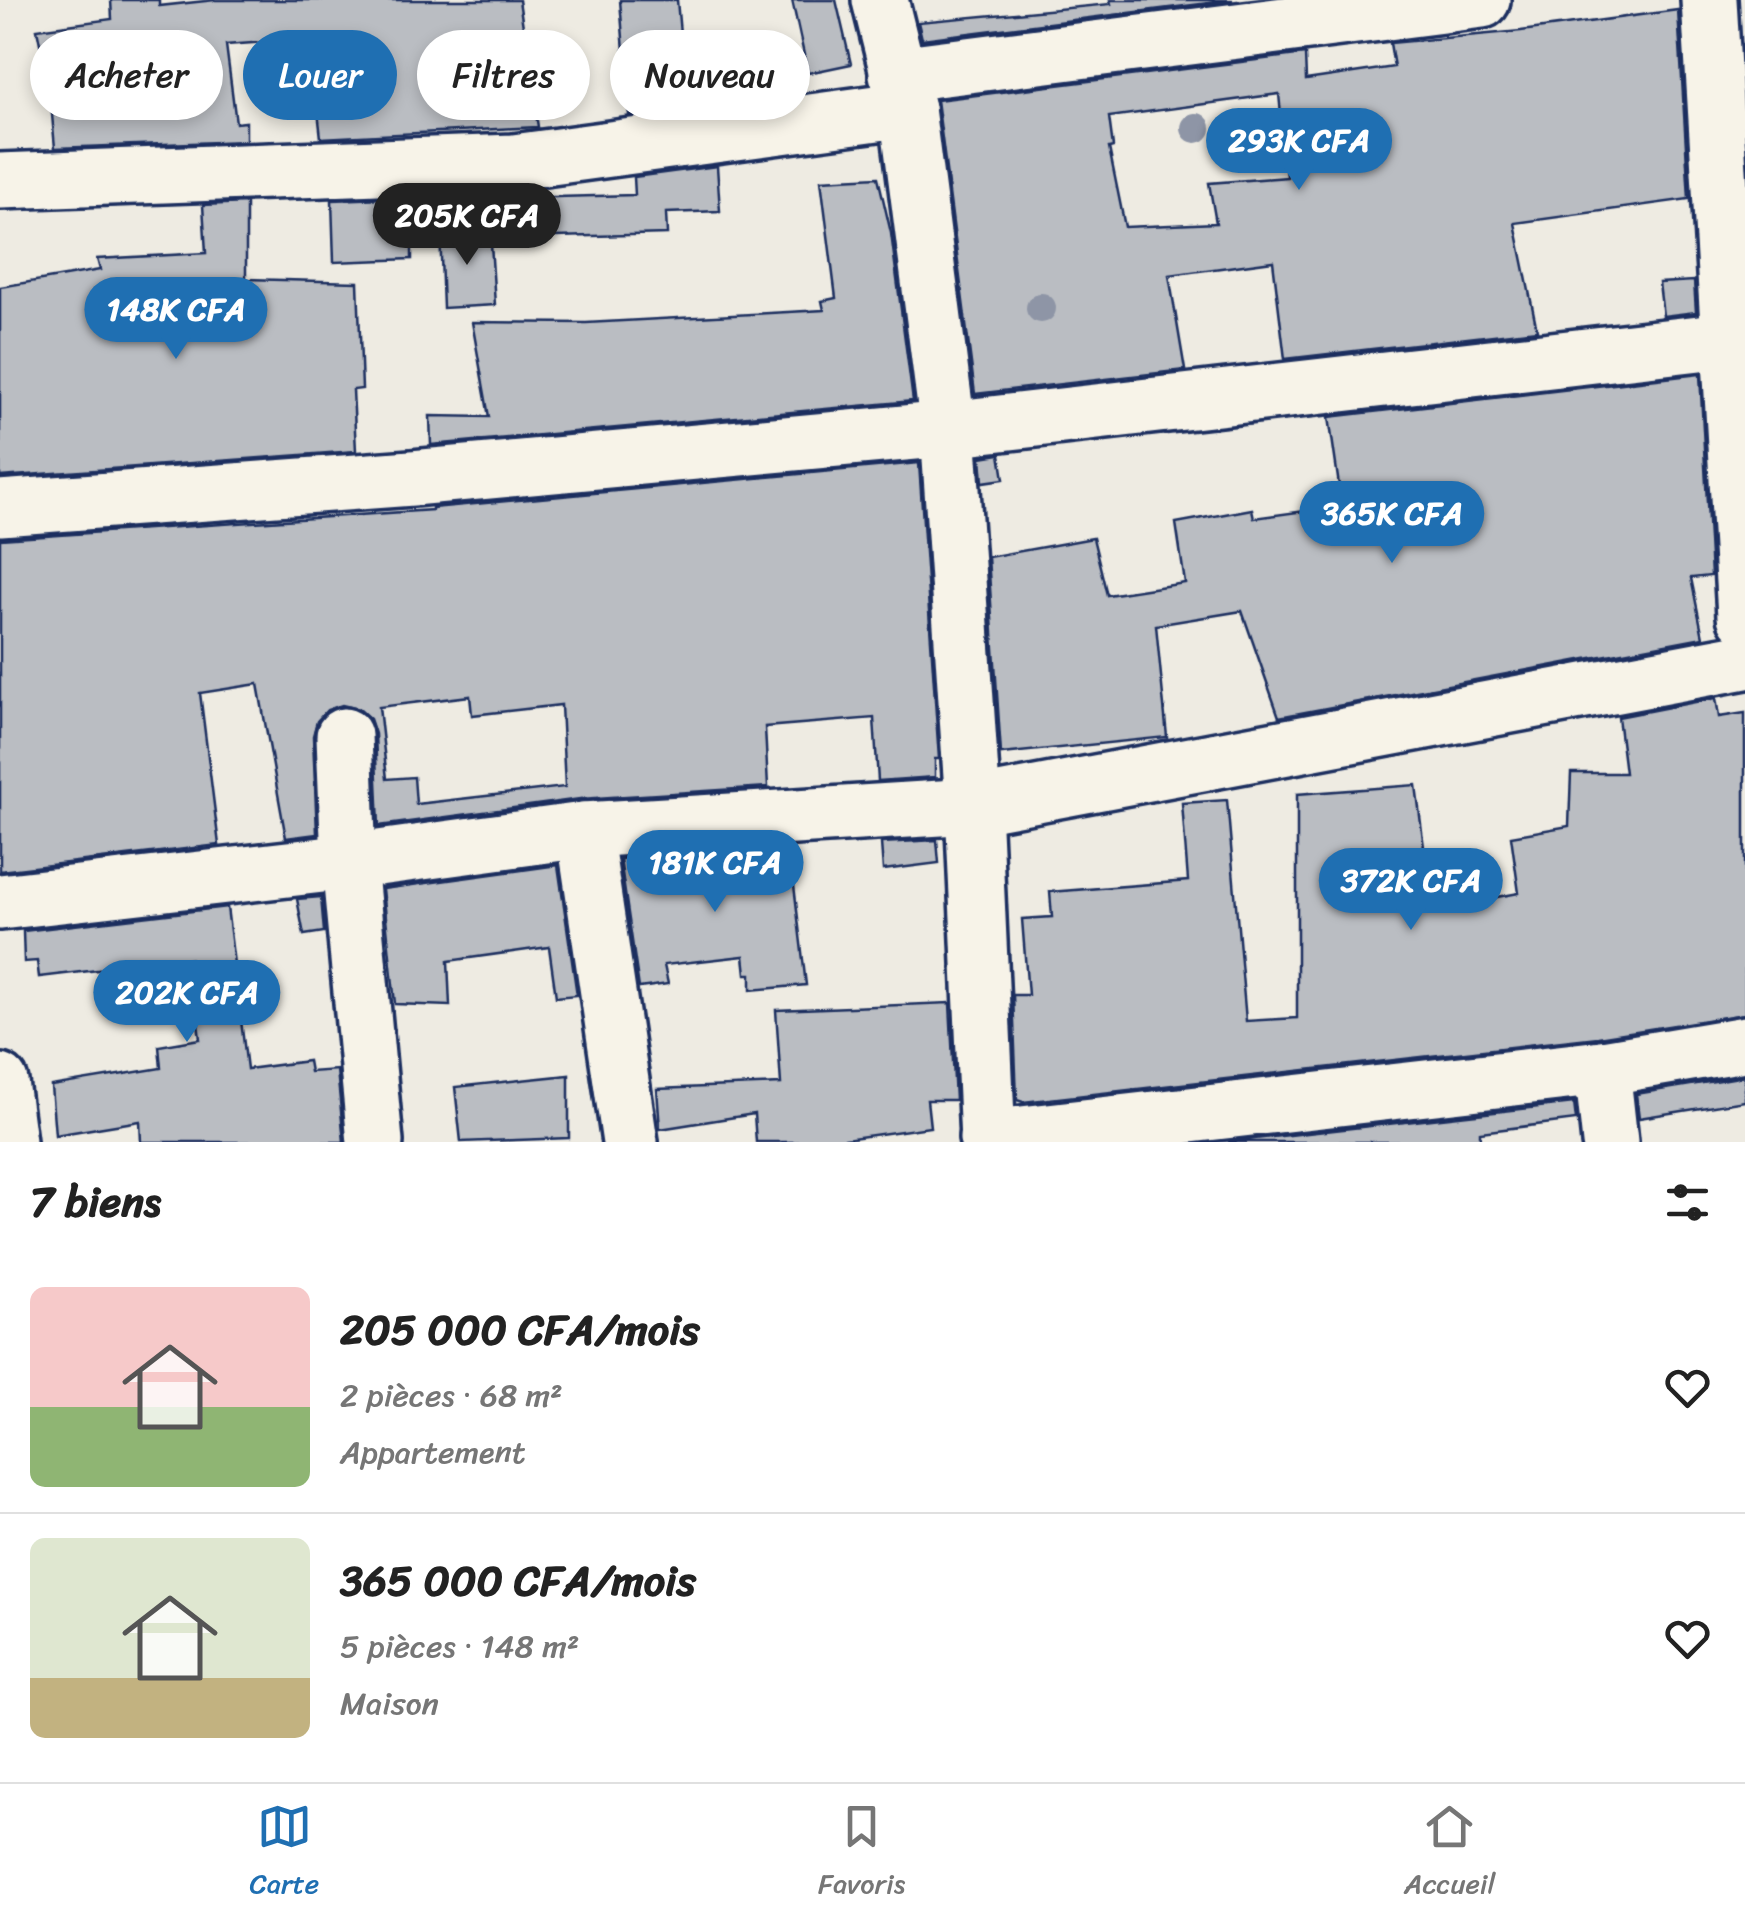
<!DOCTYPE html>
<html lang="fr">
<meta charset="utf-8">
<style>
body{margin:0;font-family:Sriracha,sans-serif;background:#f6f6f6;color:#222;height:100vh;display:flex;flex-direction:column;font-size:38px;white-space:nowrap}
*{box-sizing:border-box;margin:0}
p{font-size:32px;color:#767676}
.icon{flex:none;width:55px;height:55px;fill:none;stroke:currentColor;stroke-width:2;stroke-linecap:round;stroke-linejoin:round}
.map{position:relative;height:1142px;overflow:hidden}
.side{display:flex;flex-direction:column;background:#fff;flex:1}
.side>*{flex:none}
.guide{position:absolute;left:30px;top:30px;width:1000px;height:90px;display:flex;gap:20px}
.price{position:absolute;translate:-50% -85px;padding:0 22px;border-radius:35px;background:#1f6fb2;color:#fff;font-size:32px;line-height:65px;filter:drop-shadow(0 2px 5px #0008)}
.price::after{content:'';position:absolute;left:50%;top:60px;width:30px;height:22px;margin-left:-15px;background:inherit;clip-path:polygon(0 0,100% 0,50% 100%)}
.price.on{background:#222;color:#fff}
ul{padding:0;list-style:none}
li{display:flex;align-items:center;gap:30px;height:250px;padding:0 30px}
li+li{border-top:2px solid #e0e0e0}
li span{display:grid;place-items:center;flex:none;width:280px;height:200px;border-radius:15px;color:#555}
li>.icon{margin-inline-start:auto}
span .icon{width:120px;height:120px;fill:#fffc;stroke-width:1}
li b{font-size:42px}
h2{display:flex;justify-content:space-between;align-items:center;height:120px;padding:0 30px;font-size:42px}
.pill{padding:0 35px;border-radius:45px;background:#fff;box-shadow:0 5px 15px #0003;font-size:35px;line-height:90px}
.pill.on{background:#1f6fb2;color:#fff}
.dock{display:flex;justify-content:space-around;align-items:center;height:140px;border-top:2px solid #e0e0e0;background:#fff;font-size:28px;color:#767676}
.dock a{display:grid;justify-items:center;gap:5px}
.dock .on{color:#1f6fb2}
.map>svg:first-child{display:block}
.building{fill:#babdc2;stroke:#1b2f5e;stroke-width:2.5;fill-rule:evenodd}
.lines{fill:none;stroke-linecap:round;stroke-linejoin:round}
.minor-casing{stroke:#1b2f5e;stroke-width:62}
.minor{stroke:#f7f3e8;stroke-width:55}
.tree{fill:#8e95a6}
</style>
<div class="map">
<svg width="1745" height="1142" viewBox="0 0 1745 1142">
<rect width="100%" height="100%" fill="#eeebe2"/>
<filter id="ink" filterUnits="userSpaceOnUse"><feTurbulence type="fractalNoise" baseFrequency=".01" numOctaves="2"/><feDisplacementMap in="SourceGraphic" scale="20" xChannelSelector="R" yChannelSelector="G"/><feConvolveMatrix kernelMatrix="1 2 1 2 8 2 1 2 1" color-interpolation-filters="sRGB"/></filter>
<g filter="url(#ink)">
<g class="building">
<path d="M111,0H159V6L215,0H519L538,127L321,138L310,39L226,45L236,123L246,122V141L55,148L50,92L37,29L112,19Z"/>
<path d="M620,0H677L685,90L710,87L712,104L629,115Z"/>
<path d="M792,0H836L851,64L808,73Z"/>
<path d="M1110,0H1233L922,39L918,22L1111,4Z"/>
<path d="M1678,10L1689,199L1515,223L1537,330L1285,359L1273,261L1169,275L1185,370L975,394L937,100L1305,54L1306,80L1394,67L1390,43L1521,31ZM1279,94L1287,177L1209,183L1216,223L1125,227L1109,148L1113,147L1109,117Z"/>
<path d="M717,166L720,211L666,213L667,234L517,238L516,198L635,195L634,177Z"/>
<path d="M878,177L891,233L913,401L431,445L430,416L489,417L472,322L586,323L824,310L822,301L836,298L821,180Z"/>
<path d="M412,197V259L334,262L332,200Z"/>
<path d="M246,203V279L358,282L362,389L353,390L356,451L0,477V287L100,270L97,259L206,253L203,205Z"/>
<path d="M490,228L495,305L443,308L440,231Z"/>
<path d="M1694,281L1696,312L1663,316L1659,283Z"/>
<path d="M1700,374L1711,576L1691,578L1703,637L1279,717L1242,611L1156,625L1167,737L1001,754L988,557L1093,538L1107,595L1185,583L1176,523L1252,509L1254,518L1342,506L1329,417Z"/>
<path d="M1000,454L1004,479L983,482L981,457Z"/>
<path d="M919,463L939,759H935V777L878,781L874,718L765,727L768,787L580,799L379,826L375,734L370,719L359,709L342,705L327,710L317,721L313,736L317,834L286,838L258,684L200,693L219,845L0,871V539L432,510V508ZM470,696L472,715L561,705L565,787L416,804L414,777L387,779L379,707Z"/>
<path d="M1716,698L1719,717L1745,713V1014L1598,1037L1023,1102L1017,1100L1013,995H1028L1022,919L1052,917L1050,892L1188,881L1182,803L1227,800L1246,1021L1297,1018V794L1416,785L1432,909L1519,893L1511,836L1569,826L1571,773H1625L1618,717Z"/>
<path d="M937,840L939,863L883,870L881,843Z"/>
<path d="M772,850V853L790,852L806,985L751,990V974H746L744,956L664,965L668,984L639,988L620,859Z"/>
<path d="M558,865L577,995L556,997L549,947L448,961L450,1006L395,1004L383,889Z"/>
<path d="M321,897L324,932L304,935L297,899Z"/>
<path d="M227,907L247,1069L308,1061L310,1072L337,1070L344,1142H141L140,1121L55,1135L51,1086L161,1068L159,1046L200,1039L190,959L39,977L37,961L24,962L23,931Z"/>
<path d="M950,1003L955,1100H927L930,1127L824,1142H756L754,1114L660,1129L657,1089L781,1084L776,1010Z"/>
<path d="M569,1075V1138L461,1142L455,1087Z"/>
<path d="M1745,1076V1101L1639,1118L1636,1094Z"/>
<path d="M1574,1103L1576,1120L1480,1132V1142H1228Z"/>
</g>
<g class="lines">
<defs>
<g id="minor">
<path d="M880,0L907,109L948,429L973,806L988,1142"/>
<path d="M1709,0L1745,616"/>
<path d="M897,74L1482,0"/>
<path d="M0,181L514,162L907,109"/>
<path d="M0,508L412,478L948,429L1726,340"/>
<path d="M344,736L349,862L375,1142"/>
<path d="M584,830L630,1142"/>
<path d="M0,902L349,862L584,830L973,806L1745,661"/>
<path d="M1602,1068L1610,1142"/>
<path d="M0,1082L8,1142"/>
<path d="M987,1138L1602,1068L1745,1044"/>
</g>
</defs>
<use href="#minor" class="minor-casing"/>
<use href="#minor" class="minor"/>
</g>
<g class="tree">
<circle cx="1196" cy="128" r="15"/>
<circle cx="1041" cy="308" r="15"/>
</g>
</g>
</svg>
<b class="price" style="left:1299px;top:193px">293K CFA</b>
<b class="price on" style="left:467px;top:268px">205K CFA</b>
<b class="price" style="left:176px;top:362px">148K CFA</b>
<b class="price" style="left:1392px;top:566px">365K CFA</b>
<b class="price" style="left:715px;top:915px">181K CFA</b>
<b class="price" style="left:1411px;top:933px">372K CFA</b>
<b class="price" style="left:187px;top:1045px">202K CFA</b>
<div class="guide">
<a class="pill">Acheter</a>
<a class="pill on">Louer</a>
<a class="pill">Filtres</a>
<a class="pill">Nouveau</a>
</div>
</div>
<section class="side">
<h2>7 biens<svg class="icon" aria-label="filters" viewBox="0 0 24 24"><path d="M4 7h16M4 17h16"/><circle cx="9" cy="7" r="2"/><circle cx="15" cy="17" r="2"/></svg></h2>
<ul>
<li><span style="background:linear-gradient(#f6c9c9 60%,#8fb573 0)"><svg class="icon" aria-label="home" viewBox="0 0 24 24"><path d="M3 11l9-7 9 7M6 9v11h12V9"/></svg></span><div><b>205 000 CFA/mois</b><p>2 pièces · 68 m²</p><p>Appartement</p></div><svg class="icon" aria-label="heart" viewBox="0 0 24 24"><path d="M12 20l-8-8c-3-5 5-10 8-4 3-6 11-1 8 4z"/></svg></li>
<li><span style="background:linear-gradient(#dfe7d0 70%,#c2b280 0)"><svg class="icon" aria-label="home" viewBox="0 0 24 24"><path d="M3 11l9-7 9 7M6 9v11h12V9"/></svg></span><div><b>365 000 CFA/mois</b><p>5 pièces · 148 m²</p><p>Maison</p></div><svg class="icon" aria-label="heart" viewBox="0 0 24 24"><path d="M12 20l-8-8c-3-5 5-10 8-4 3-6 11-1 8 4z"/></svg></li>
</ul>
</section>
<nav class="dock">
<a class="on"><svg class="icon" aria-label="map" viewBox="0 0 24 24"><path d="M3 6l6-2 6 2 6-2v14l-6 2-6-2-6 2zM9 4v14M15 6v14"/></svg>Carte</a>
<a><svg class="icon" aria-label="saved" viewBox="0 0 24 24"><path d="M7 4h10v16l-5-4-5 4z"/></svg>Favoris</a>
<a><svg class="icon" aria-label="home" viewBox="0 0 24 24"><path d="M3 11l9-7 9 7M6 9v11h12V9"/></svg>Accueil</a>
</nav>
